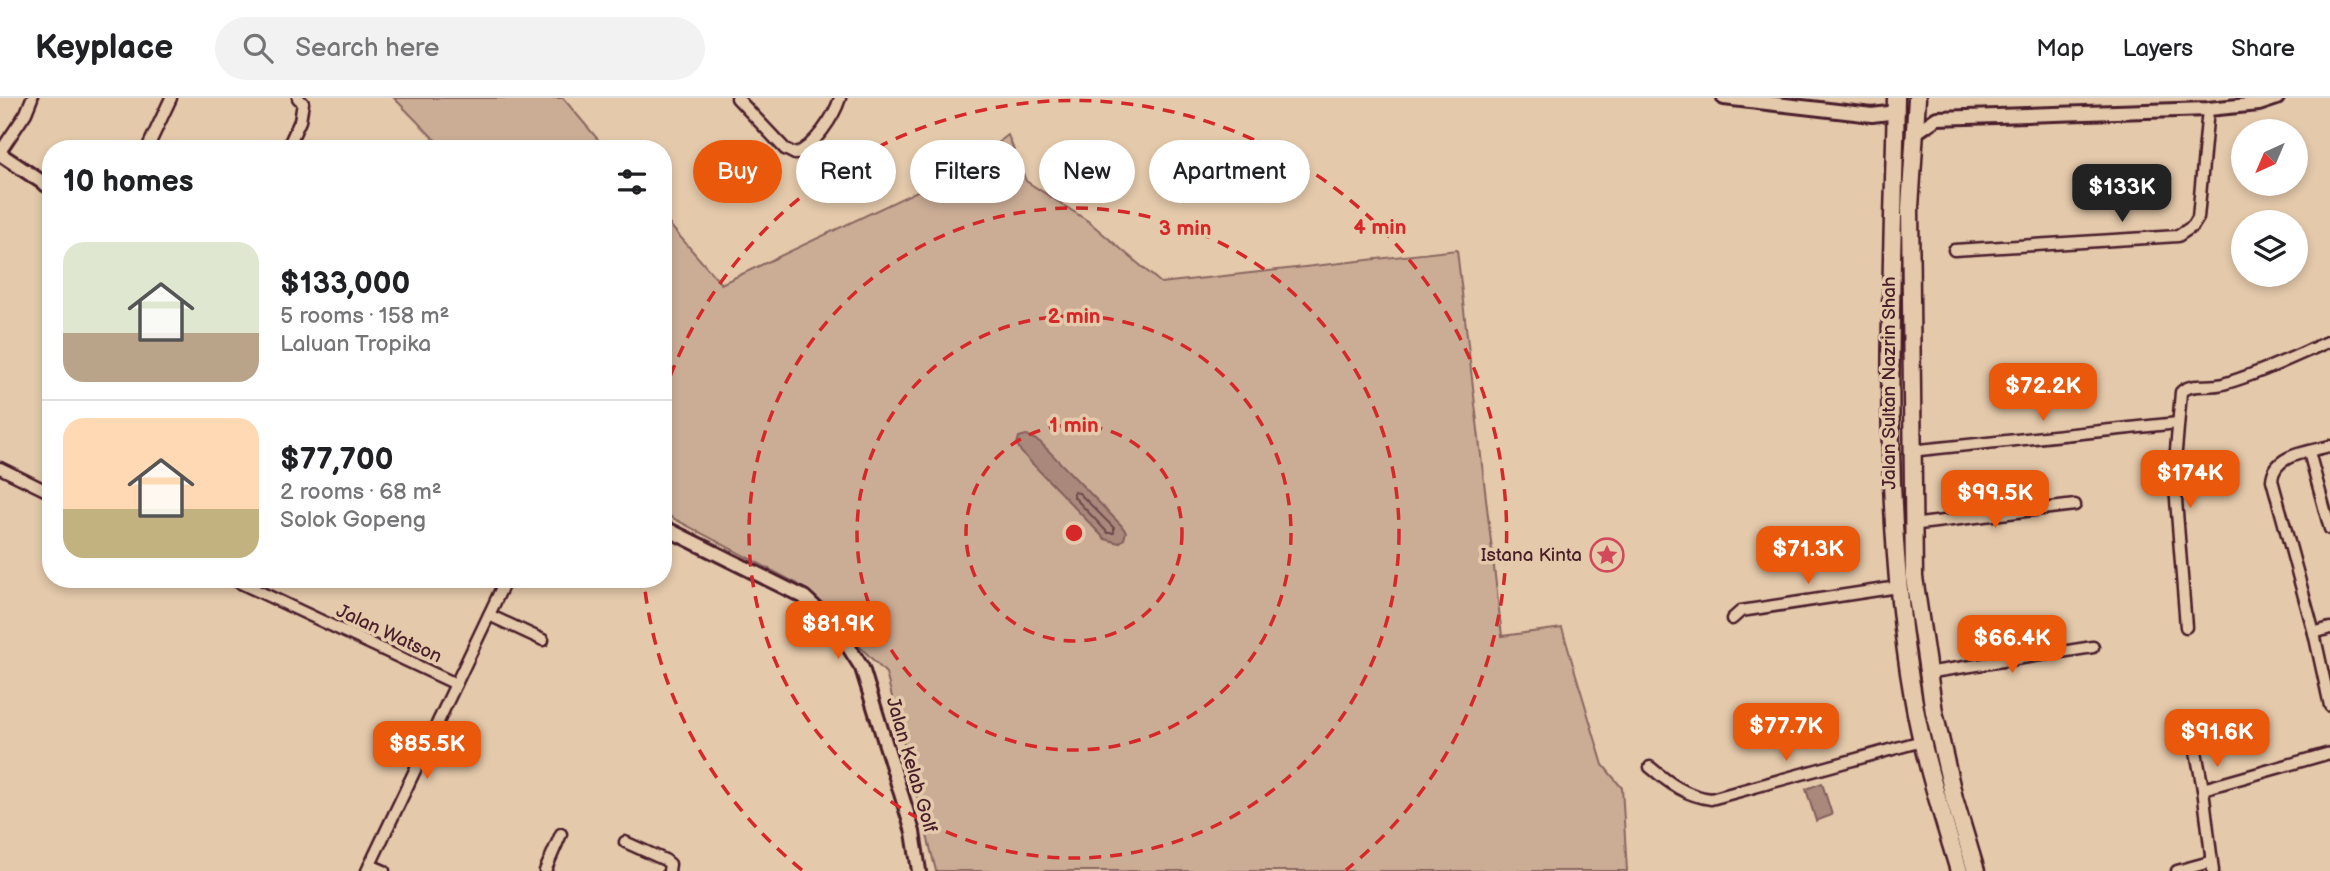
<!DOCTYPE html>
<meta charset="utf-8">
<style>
body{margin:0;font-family:"Balsamiq Sans",sans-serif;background:#f2f2f2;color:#202124;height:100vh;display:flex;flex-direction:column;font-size:26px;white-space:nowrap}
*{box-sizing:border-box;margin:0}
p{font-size:23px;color:#757577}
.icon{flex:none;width:38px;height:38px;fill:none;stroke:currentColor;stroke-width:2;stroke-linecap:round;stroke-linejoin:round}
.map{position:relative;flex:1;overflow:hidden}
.panel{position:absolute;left:42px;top:42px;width:630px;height:448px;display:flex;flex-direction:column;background:#fff;border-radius:28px;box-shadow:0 4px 10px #0003}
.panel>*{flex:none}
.hud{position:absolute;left:693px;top:42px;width:665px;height:63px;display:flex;gap:14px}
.needle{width:46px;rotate:224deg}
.fabs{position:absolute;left:2231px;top:21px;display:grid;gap:14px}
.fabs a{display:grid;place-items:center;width:77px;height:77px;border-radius:50%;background:#fff;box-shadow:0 4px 10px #0003;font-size:35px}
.price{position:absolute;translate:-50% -60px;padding:0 16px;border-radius:14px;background:#ea580c;color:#fff;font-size:23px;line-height:46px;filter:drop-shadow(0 2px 4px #0008)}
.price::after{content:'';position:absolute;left:50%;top:42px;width:21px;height:16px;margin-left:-10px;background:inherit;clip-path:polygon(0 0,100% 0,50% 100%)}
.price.active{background:#222;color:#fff}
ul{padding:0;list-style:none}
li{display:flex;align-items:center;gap:21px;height:175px;padding:0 21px}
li+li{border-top:2px solid #e0e0e0}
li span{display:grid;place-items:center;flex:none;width:196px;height:140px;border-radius:21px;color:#555}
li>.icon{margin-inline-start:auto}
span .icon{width:84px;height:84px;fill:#fffc;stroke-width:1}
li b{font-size:30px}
h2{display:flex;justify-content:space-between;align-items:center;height:84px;padding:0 21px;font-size:30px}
.pill{padding:0 24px;border-radius:32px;background:#fff;box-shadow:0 4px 10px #0003;font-size:24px;line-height:63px}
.pill.active{background:#ea580c;color:#fff}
header{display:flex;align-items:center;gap:42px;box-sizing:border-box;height:98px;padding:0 35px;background:#fff;border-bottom:2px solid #e0e0e0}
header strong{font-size:33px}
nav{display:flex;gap:38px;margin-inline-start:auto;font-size:24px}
.search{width:490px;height:63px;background:#f2f2f2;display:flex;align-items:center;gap:18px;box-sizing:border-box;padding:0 24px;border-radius:38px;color:#757577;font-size:26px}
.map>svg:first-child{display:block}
.green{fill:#cbad96;stroke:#8a6660;stroke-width:2}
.water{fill:#aa887b;stroke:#845e5b;stroke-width:2}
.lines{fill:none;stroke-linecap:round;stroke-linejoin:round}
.shore{stroke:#70494b;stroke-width:2}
.minor-casing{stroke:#4a1f2b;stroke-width:15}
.tertiary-casing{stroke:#4a1f2b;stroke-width:18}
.trunk-casing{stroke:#4a1f2b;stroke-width:21}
.minor{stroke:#e4c9ab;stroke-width:10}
.tertiary{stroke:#e4c9ab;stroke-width:12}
.trunk{stroke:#e4c9ab;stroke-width:16}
.ring{fill:none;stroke:#d62828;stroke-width:3.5;stroke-dasharray:12 9}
.labels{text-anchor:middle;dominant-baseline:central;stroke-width:7;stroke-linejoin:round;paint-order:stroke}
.street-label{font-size:19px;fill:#4a1f2b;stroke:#e4c9ab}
.poi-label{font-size:19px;fill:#4a1f2b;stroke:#e4c9ab;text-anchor:end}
.centre{fill:#d62828;stroke:#e4c9ab;stroke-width:3.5}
.ring-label{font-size:21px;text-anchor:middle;font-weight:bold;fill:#d62828;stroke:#e4c9ab;stroke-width:7;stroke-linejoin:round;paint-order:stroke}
</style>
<header>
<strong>Keyplace</strong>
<div class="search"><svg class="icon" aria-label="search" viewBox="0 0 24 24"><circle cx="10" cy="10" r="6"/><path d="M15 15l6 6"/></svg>Search here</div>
<nav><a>Map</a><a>Layers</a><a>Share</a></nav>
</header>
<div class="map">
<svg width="2330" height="773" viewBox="0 0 2330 773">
<rect width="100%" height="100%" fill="#e4c9ab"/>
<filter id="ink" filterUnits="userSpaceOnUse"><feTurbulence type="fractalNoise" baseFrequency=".0143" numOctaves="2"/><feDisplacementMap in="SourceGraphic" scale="14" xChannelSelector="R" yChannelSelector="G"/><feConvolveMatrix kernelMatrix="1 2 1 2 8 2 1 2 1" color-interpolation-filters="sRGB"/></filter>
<g filter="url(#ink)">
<g class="green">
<path d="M394,0H563L606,51H444Z"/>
<path d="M1008,37L1026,83L1088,123L1161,185L1457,152L1502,538L1562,530L1603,667L1622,690L1627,773H936L886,575L798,486L663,415V119L721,186L962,72Z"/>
</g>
<g class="water">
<path d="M1026,337L1040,344L1121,427L1126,434L1124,441L1119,445L1105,441L1021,354L1017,346L1019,339Z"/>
<path d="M1822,685L1832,717L1816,723L1806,691Z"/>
</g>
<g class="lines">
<path class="shore" d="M1074,394L1079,395L1114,430V435H1108L1074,399Z"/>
<defs>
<g id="minor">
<path d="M737,0L785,51L795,56C814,49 834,19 840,0"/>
<path d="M147,51L171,0"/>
<path d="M287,51L300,23L303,5L298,0"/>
<path d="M0,54L26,15L32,0"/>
<path d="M1954,152L2178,138L2193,128L2198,120L2208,11"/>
<path d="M2330,348C2308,354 2274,356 2272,382L2314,535L2330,608"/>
<path d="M1910,353L2178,325"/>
<path d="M2309,354L2330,431"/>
<path d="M0,370L51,395"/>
<path d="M1911,427L2075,407"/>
<path d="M232,481L456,586"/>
<path d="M489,517L543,542"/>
<path d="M1732,521L1741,513L1898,489"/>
<path d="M2186,529L2174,376L2181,294C2190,284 2210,290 2223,286C2259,276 2295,258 2330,243"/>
<path d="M2314,535L2330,530"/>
<path d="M1926,575L2093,549"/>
<path d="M2194,643L2203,691"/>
<path d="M1650,669C1669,685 1686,698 1711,701L1922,643"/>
<path d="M625,744L665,762L670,766L669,773"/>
<path d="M370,767L384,773"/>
<path d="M367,773L506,481"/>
<path d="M545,773L561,736"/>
<path d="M2177,773L2210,764"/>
<path d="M2213,773L2203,691L2330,655"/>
</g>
<g id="tertiary">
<path d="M1724,0L1872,17L1889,15L1896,10"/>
<path d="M1915,35L1937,20L2208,11L2259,6L2277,0"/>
<path d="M0,56L51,90"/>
<path d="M663,429L804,499L836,529L862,570L913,734L919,773"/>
</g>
<g id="trunk">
<path d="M1896,0C1892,199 1879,402 1913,599C1923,658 1942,716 1959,773"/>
<path d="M1917,0L1910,110L1914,479L1934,614L1954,700L1976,773"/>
</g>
</defs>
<use href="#minor" class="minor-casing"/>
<use href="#tertiary" class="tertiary-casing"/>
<use href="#trunk" class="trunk-casing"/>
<use href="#minor" class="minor"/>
<use href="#tertiary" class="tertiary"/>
<use href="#trunk" class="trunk"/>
</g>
</g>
<g class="ring">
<circle cx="1074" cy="435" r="108"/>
<circle cx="1074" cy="435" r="217"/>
<circle cx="1074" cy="435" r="325"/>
<path d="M802 772A433 433 0 0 1 644 484M663 298A433 433 0 1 1 1346 772"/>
</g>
<defs>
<symbol id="sight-ring" viewBox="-11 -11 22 22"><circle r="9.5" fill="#e4c9ab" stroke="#d1495b" stroke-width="1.5"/><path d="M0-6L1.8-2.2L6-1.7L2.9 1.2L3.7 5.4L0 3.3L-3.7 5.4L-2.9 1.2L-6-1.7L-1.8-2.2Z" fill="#d1495b"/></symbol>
</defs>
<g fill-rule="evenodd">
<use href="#sight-ring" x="1588" y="438" width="38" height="38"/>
</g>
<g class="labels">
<g class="street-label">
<text transform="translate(1889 285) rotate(-90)">Jalan Sultan Nazrin Shah</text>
<text transform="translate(389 536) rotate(25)">Jalan Watson</text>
<text transform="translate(911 667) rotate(74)">Jalan Kelab Golf</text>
</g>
<g class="poi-label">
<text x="1582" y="457">Istana Kinta</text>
</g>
</g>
<circle cx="1074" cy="435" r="10" class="centre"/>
<g class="ring-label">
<text x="1380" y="136">4 min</text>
<text x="1185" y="137">3 min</text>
<text x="1074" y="225">2 min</text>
<text x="1074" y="334">1 min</text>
</g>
</svg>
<div class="fabs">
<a><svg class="needle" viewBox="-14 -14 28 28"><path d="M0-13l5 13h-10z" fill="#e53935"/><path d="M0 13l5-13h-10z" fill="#757577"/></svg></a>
<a><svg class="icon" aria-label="layers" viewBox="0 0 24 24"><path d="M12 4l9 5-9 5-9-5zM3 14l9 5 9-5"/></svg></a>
</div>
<b class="price active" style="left:2122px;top:126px">$133K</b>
<b class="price" style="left:2043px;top:325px">$72.2K</b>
<b class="price" style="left:2190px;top:412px">$174K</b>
<b class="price" style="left:1995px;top:432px">$99.5K</b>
<b class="price" style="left:1808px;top:488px">$71.3K</b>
<b class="price" style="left:838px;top:563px">$81.9K</b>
<b class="price" style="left:2012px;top:577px">$66.4K</b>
<b class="price" style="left:1786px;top:665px">$77.7K</b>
<b class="price" style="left:2217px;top:671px">$91.6K</b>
<b class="price" style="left:427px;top:683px">$85.5K</b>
<div class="hud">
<a class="pill active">Buy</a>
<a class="pill">Rent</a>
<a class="pill">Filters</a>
<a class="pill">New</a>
<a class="pill">Apartment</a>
</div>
<section class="panel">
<h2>10 homes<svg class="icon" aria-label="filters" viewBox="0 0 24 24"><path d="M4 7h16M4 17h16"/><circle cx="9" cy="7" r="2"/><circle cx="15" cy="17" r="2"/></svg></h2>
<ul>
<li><span style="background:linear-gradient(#dfe7d0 65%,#b9a48a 0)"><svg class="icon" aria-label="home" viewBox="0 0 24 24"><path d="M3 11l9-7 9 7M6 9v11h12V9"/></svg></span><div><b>$133,000</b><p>5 rooms · 158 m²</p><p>Laluan Tropika</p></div></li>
<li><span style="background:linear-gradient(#ffd9b3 65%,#c2b280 0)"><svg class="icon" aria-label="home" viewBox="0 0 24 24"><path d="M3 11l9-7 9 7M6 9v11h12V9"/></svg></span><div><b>$77,700</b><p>2 rooms · 68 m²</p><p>Solok Gopeng</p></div></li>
</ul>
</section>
</div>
